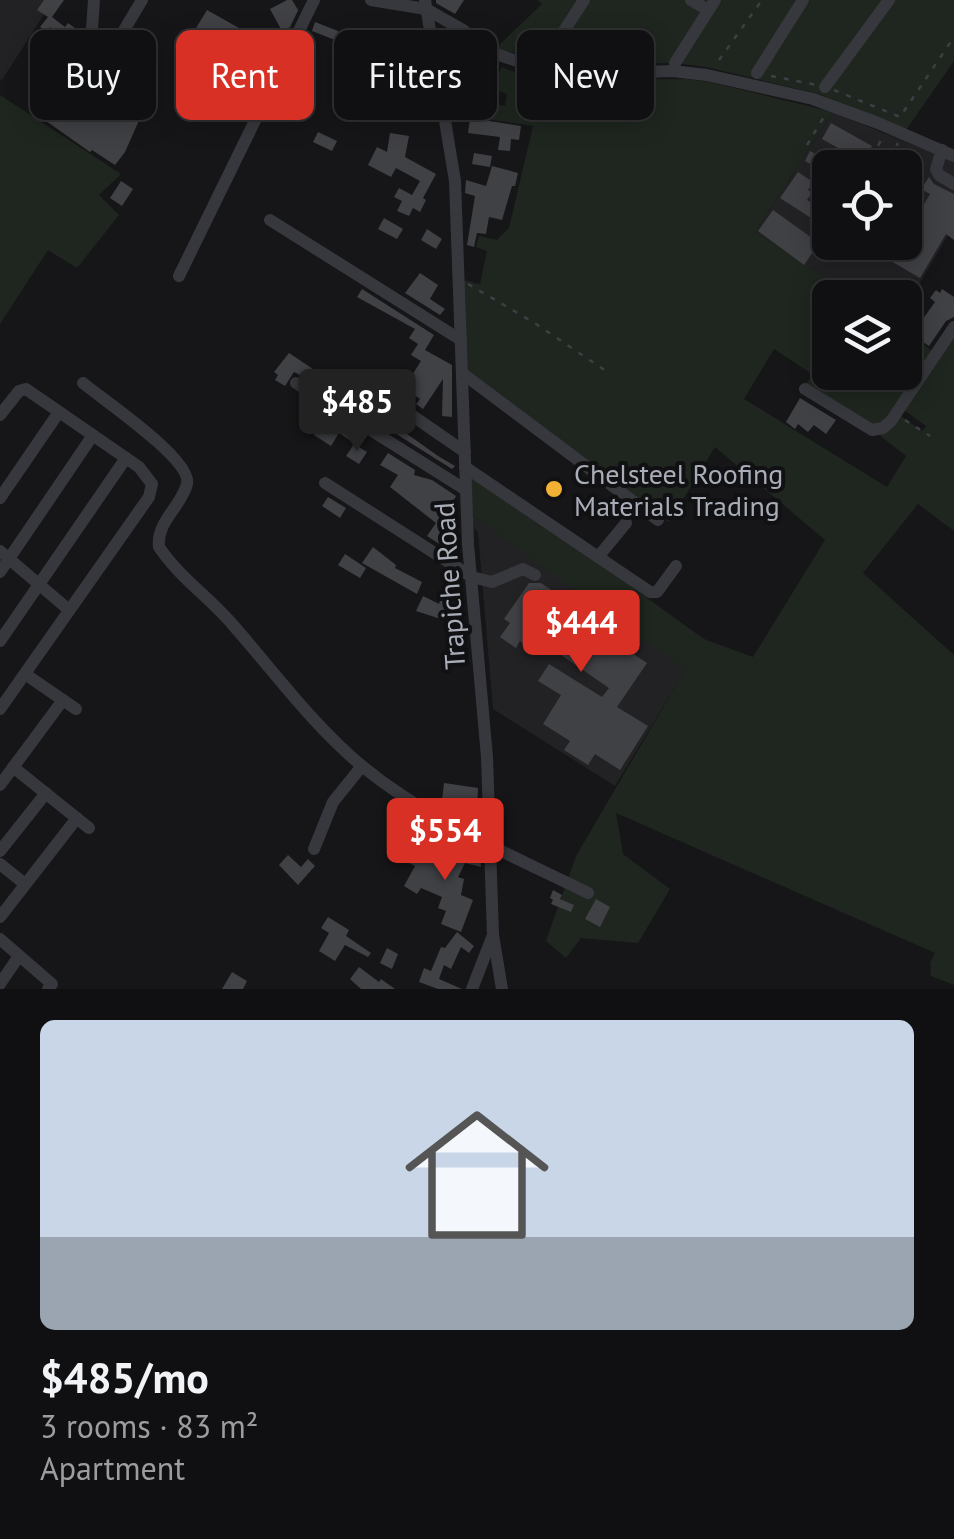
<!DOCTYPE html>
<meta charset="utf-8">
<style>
body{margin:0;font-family:"PT Sans",sans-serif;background:#19191b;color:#f1f3f6;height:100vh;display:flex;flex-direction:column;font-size:38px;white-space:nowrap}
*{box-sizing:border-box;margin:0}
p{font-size:32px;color:#9c9d9f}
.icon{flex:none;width:55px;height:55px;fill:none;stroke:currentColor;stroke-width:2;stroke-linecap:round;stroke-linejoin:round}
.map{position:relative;height:989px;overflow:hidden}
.panel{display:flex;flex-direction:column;background:#101012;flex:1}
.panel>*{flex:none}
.top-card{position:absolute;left:30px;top:30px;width:895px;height:90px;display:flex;gap:20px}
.buttons{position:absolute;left:812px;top:150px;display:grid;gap:20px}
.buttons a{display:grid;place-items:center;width:110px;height:110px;border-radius:15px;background:#101012;box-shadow:0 5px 25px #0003,0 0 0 2px #303032;font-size:50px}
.price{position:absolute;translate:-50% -85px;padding:0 22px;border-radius:10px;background:#d93025;color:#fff;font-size:32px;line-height:65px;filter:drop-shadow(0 2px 5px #0008)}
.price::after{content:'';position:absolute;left:50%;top:60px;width:30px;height:22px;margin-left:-15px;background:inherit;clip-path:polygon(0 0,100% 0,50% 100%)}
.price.active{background:#222;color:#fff}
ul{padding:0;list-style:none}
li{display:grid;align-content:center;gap:20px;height:530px;padding:0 40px}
li span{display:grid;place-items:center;height:310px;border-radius:15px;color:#555}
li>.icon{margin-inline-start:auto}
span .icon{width:180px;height:180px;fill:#fffc;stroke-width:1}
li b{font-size:42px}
.chip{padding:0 35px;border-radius:15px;background:#101012;box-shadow:0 5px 25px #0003,0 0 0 2px #303032;font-size:35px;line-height:90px}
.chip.active{background:#d93025;color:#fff}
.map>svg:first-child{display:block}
.built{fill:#222225;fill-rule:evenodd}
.green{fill:#1e261f;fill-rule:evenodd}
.building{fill:#404145}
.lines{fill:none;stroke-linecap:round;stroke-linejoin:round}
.path{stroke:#3d3f44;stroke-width:2.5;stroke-dasharray:5 8;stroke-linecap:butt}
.minor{stroke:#37383d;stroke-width:12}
.poi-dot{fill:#f2b134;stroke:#111113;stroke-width:4}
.labels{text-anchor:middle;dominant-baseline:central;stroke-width:8;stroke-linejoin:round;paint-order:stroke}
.poi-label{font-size:28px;fill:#a8adb8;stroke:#111113;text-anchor:start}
.street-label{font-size:28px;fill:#a8adb8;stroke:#111113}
</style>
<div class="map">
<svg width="954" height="989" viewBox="0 0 954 989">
<rect width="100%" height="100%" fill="#161618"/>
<g class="built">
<path d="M0,0H53L2,80L0,79Z"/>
<path d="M833,112L954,162V225L905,308V298L855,297L755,232ZM830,168H905V242H830Z"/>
<path d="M473,515L686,669L615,786L493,709L478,532L472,527Z"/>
</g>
<g class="green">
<path d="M537,0H954V61L906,130L819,94L706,67L675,63L575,65L495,49L542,4Z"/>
<path d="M502,67L511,71L580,80L685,79L710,82L833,112L755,232L856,297L830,298V372H905V331L934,352L894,411L922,431L926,426L904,410L954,333V531L918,504L863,573L954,655V985L931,976L930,963L935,953L616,813L623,854L670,889L638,943L581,938L566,958L546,941L576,856L685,670L475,517L467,507L465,467L704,639L753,657L825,540L715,447L669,522L467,377L463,280L480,284L487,251L476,247L479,236L497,240L509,228L533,126L480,118V102L505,106L507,94L491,88ZM774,349L812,374L804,388L873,430L906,456L887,487L744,399Z"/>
<path d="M0,95L121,174L99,195L119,215L77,268L48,250L0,324Z"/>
</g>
<g class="building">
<path d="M44,0H64L52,17L65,27L68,23L79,31L63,55L88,72L82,82L40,51L46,43L56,50L65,38L50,27L47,32L40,27L48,17L37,10Z"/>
<path d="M287,0H292L298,10L303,0L290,27L282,31L270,9Z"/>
<path d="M436,0H464L455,14L436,3Z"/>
<path d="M207,10L278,50L272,63L212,34L200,54L204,56L197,68L187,62L201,38L193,33Z"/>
<path d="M315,22L338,31L335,40L312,31Z"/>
<path d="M128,42L151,56L133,85L145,92L133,111L141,116L125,152L115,165L92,150L90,152L39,116L51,99L83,121Z"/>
<path d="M348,52L424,75L422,83L417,82L409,111L399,109L404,88L386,80L385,84L370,79L372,73L344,65Z"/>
<path d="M478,57L498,67L490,83L470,73Z"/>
<path d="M458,103L477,106L476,118L456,115Z"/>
<path d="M470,118L521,126L519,140L511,139L510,151L498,150L500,137L468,133Z"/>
<path d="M831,123L872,146L863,162L822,139Z"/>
<path d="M318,132L337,141L332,151L313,142Z"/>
<path d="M390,133L409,136L405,157L436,174L423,198L426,200L420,212L413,208L409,216L397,211L402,201L394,197L399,188L412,195L420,181L396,168L391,177L368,165L377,147L387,152Z"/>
<path d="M810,151L830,162V175L805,161Z"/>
<path d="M474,153L492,156L490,167L472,164Z"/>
<path d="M492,166L518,173L515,186H512L502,220L489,217L486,234L477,233L474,247L467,245L475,196L465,193L466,180L486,186Z"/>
<path d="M798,172L813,182L808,190L812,193L807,200L830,215L825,227L780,198Z"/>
<path d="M929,177L934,184L954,194V240L946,234L920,278L884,257L892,242H905V230L908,232L930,194L921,189Z"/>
<path d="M121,181L133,189L122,206L110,198Z"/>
<path d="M773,210L819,243L804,265L758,231Z"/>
<path d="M384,218L403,229L397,239L378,229Z"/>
<path d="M427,229L442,239L436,249L421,240Z"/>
<path d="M420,273L438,285L430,299L445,309L440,315L405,293Z"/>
<path d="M362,289L434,335L425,350L452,365V417L442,416L443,379L423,409L416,404L420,399L404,388L421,361L411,355L418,344L409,338L415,329L357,297Z"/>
<path d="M942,289L954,297V317L946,321L929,346L908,332L916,320L920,323L935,302L930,298L936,290L940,293Z"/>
<path d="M289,353L319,373L313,382L294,372L285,386L275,380L278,375L274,372Z"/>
<path d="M337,384L438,456L455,466L452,469L331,393Z"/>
<path d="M800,398L836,420L826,434L814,425L808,432L798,424L795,429L786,422Z"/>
<path d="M308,413L322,420L327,414L357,433L352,442L339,433L331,446L314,435L318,428L305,420Z"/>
<path d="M354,444L367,452L359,464L346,456Z"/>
<path d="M388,453L415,470L414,475L432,480L456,496L451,506L457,511V528L447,549L427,536L436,523L390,487L398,475L380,465Z"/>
<path d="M328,497L346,508L340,518L322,506Z"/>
<path d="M373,547L396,565L395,568L422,582L417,594L362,563Z"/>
<path d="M345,554L366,568L360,578L338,565Z"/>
<path d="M529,583H541L617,635L613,640L647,663L617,707L648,726L620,770L595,754L588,765L564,750L570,741L543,724L561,695L538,681L549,664L602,697L609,688L532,635L525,645L520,641L516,648L500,637L510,623L504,619Z"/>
<path d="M423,596L439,604L441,598L457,604L450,622L416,611Z"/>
<path d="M444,783L478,788L476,827L457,817L458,803L442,801Z"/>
<path d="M463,843L480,852L481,867L465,863L458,877L464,879L461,895L473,900L461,932L441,924L446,911L438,908L442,897L421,888L417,894L404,886L415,866L409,863L414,853L431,861L436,851L458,862Z"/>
<path d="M288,855L301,867L308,859L315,866L298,885L279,865Z"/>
<path d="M553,890L562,895L560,899L574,905L571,912L551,904L553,900L550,898Z"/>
<path d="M596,899L610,907L600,927L585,919Z"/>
<path d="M328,917L349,930L346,936L371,953L368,957L345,945L335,961L319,951L329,933L321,928Z"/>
<path d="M457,932L474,946L469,953L461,947L451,969L444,965L439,979L462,989H438L419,982L424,968L431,971L441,947L445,948Z"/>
<path d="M387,948L398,954L392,969L380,963Z"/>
<path d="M359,967L379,982L381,979L395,989H361L350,979Z"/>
<path d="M232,972L247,981L243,989H222Z"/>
</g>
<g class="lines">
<g class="path">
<path d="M719,60L762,0"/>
<path d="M771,76L817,85"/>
<path d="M834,90L900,117L954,37"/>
<path d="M807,145L825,115"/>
<path d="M865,168L883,137"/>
<path d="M883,168L898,143"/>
<path d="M824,234L830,224"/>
<path d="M468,284L533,322L606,371"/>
<path d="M905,420L930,436"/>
</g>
<g class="minor">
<path d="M371,0L426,9L463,30L490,52L532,66L621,73L672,71L707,75L813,99L878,123L954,156"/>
<path d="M425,0L455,181L468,544L487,757L493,935L502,989"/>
<path d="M691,0L708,10"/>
<path d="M91,43L94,0"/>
<path d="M556,43L584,0"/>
<path d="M675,63L715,0"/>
<path d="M757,73L803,0"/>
<path d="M825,87L889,0"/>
<path d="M79,106L142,0"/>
<path d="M942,150L936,169L939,175L954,184"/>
<path d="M270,220L461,340"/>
<path d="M179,276L314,0"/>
<path d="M462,373L658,520"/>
<path d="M83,383C102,399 193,460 187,484C181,507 156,522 159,547C179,577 210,598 233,625C275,673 313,725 362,766C429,821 511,855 588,893"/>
<path d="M296,383L466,490"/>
<path d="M368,385L465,452"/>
<path d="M805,389L872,430L883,428L891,421L954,327"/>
<path d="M0,415L19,391L26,389L139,467L152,484L149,497L0,709"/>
<path d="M465,467L650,592H657L676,566"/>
<path d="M325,483L472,577L492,582L523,569L535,575"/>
<path d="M0,498L59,412"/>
<path d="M0,551L69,610"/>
<path d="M598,557L626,523"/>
<path d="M0,572L93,435"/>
<path d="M0,641L126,458"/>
<path d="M25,674L76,709"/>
<path d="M13,767L89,828"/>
<path d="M0,785L63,700"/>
<path d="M314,849L333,802L362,766"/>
<path d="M0,851L46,793"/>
<path d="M0,864L25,884"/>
<path d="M0,917L77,818"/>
<path d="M0,939L52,984L48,989"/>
<path d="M0,984L19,956"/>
<path d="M472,989L493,935"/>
</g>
</g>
<circle class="poi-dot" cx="554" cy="489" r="10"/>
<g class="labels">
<g class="poi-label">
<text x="574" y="473">Chelsteel Roofing<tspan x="574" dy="32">Materials Trading</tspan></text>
</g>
<g class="street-label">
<text transform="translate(449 586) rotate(-94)">Trapiche Road</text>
</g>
</g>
</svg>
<div class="buttons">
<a><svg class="icon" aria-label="locate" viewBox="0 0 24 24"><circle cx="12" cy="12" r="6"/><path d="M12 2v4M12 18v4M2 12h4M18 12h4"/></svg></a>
<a><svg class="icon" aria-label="layers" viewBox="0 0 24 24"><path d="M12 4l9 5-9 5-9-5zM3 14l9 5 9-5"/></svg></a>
</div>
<b class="price active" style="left:357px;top:454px">$485</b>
<b class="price" style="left:581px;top:675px">$444</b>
<b class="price" style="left:445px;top:883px">$554</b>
<div class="top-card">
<a class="chip">Buy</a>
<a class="chip active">Rent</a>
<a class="chip">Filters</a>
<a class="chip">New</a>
</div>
</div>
<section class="panel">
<ul>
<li><span style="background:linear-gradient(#c9d6e8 70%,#9aa5b1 0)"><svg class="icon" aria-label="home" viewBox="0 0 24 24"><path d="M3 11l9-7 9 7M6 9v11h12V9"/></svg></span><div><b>$485/mo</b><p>3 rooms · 83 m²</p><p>Apartment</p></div></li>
</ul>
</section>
